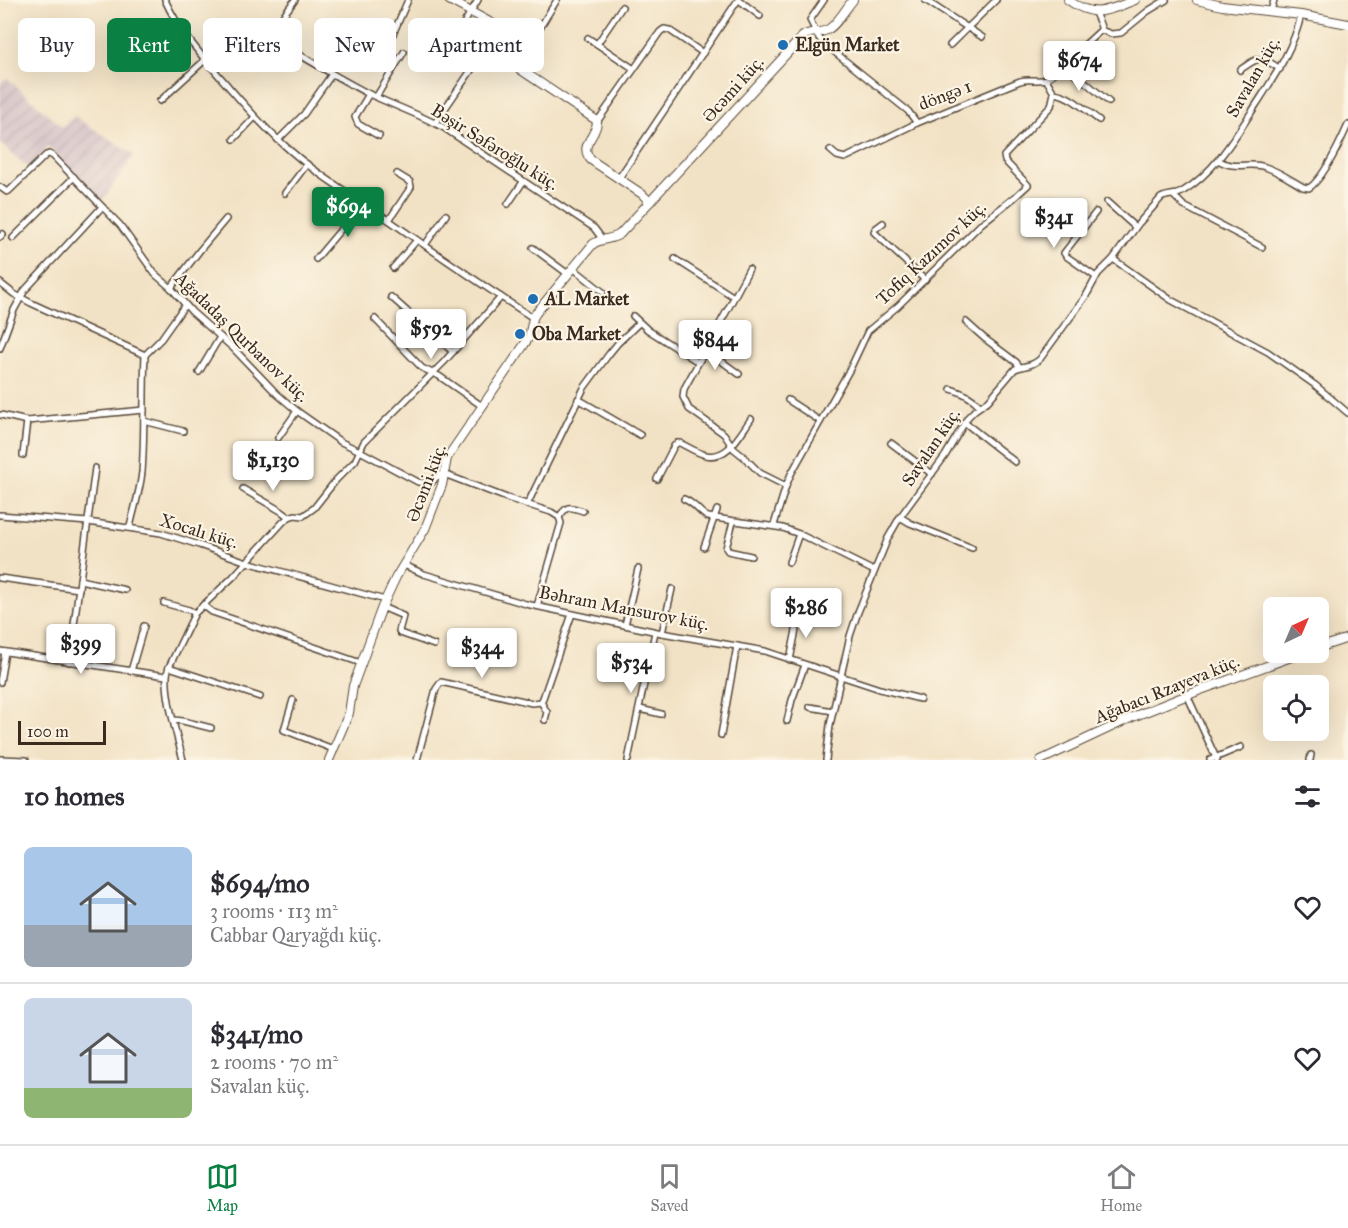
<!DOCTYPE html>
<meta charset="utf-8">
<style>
body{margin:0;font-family:"IM FELL Great Primer",serif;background:#f2f2f3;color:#2b2b33;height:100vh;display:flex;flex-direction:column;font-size:22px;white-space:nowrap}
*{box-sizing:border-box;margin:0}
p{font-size:20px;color:#7c7c81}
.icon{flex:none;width:33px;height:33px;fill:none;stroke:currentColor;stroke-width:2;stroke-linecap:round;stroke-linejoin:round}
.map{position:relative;height:760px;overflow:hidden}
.side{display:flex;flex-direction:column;background:#fff;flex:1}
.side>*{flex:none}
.top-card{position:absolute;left:18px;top:18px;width:600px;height:54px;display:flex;gap:12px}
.needle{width:39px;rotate:44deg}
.buttons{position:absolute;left:1263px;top:597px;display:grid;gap:12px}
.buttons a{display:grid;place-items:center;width:66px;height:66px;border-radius:9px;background:#fff;box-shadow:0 6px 24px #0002;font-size:30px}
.scale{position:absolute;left:18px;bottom:15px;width:88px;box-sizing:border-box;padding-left:6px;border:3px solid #3b2a1e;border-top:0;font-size:16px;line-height:21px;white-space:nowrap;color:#3b2a1e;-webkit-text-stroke:4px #fcf5e5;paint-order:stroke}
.price{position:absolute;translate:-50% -51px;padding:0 14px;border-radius:6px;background:#fff;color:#222;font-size:20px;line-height:39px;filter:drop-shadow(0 2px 3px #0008)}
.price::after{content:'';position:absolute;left:50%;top:36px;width:18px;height:14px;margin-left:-9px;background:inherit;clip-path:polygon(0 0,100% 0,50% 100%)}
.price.current{background:#0b8043;color:#fff}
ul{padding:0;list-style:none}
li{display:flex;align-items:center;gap:18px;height:150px;padding:0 24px}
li+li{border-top:2px solid #e1e1e2}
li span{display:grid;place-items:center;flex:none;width:168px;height:120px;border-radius:9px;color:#555}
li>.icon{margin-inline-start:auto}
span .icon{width:72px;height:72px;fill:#fffc;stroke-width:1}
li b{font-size:26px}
h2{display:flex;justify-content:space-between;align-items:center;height:72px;padding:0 24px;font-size:26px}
.pill{padding:0 21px;border-radius:9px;background:#fff;box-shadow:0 6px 24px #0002;font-size:21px;line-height:54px}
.pill.current{background:#0b8043;color:#fff}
.tab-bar{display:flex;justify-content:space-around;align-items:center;height:84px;border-top:2px solid #e1e1e2;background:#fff;font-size:16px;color:#7c7c81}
.tab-bar a{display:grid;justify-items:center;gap:3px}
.tab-bar .current{color:#0b8043}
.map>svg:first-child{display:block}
.industrial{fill:url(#industrial-furrows)}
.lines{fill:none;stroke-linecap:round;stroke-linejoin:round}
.street-casing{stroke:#564637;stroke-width:8}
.secondary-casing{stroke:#564637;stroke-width:10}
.street{stroke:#fff;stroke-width:5}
.secondary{stroke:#fff;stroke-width:8}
.poi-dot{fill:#1f6fb2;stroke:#fcf5e5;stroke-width:2}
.labels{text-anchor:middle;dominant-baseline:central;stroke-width:4.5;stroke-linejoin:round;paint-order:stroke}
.poi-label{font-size:18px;font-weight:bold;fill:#3b2a1e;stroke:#fcf5e5;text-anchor:start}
.street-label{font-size:18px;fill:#3b2a1e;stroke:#fcf5e5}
</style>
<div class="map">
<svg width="1348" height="760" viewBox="0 0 1348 760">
<defs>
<pattern id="industrial-furrows" width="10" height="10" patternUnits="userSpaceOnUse" patternTransform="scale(1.5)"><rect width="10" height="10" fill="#d2bec4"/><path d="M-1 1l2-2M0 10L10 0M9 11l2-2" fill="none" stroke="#b5a3a8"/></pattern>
</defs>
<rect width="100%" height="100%" fill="#fcf5e5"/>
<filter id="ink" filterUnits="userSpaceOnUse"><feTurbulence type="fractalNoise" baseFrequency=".0167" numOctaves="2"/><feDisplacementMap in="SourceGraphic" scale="12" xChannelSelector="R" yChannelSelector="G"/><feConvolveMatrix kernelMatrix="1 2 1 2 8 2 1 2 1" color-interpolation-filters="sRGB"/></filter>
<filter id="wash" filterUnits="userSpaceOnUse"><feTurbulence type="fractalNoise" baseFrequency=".008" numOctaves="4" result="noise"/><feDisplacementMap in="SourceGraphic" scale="24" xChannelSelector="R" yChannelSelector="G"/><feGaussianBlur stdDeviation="1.35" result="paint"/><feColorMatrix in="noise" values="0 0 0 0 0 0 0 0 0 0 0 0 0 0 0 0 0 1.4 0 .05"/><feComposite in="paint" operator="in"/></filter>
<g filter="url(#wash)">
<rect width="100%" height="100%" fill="#f2e2c5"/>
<path class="industrial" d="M7,78L62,127L74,116L134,155L102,201L48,147L29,168L0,143V83Z"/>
</g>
<g filter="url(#ink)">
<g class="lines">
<defs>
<g id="street">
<path d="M165,0C178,29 200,54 221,78C241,101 260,124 283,144C315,174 354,196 390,221C437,254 485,287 533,318"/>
<path d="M295,0C284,15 268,29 285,46C312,62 338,78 367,93C392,105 419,114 444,128L594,228L603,240"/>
<path d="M739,0L760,16"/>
<path d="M824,0L810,20L819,38L827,46L908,111L917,123L1020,81C1030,78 1037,82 1046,79"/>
<path d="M925,0L982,37"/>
<path d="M1271,11L1274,0"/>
<path d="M461,28L478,0"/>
<path d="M1101,30L1111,34L1121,33L1148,11L1166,0"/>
<path d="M393,34L408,0"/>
<path d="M588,38L634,69"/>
<path d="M597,44L622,7"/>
<path d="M950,45L996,0"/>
<path d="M1064,64L1109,102"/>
<path d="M516,66L557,0"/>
<path d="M211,67L252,33"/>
<path d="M1240,70C1260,56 1259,55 1280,69"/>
<path d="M1054,93C1071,95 1085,110 1099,120"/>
<path d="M369,94L355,117L358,124L379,136"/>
<path d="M376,97L404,52"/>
<path d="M160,101L205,60"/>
<path d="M597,122L660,32L664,29L669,30L703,53"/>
<path d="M435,123L483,53L489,48"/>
<path d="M234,139L255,117"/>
<path d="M278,140L304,114L332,74"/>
<path d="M830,150L837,156L845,158L917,123"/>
<path d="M1218,160C1235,171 1249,161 1265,167C1278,171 1291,180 1303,187L1309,188C1324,178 1340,143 1348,125"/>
<path d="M619,178L738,0"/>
<path d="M0,187L7,192L9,191L46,155L49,154L53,156L120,225L155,274L171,288L192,312L233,348L277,394L297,411L341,442L360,451L418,482L430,484C435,480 437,473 444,474L507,498L551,512L559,517L561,523L537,606"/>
<path d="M285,193L307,164"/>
<path d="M1173,195L1184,206L1262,247"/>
<path d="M1107,202L1135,227"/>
<path d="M508,204L523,182"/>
<path d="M389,220L411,187L410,182L397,174"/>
<path d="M883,223L875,229L874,232L925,280"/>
<path d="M0,237L3,234"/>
<path d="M13,238L74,177"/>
<path d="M425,245L446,215"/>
<path d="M533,248L568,274"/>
<path d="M316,259L363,203"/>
<path d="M675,259L734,297"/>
<path d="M1113,259L1171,300L1268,352L1315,385L1348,413"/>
<path d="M393,268L417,240"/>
<path d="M573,268L603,292"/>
<path d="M749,269L729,307L684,389L683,397L689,409L724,434L734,449L744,457L760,473L786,486"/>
<path d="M1096,277L1066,256L1064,253L1096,212"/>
<path d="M0,283L14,294L31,303L145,355"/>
<path d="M171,288L200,250L226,219"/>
<path d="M391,297L453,352"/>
<path d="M633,316L648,330L698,362"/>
<path d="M375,319L422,368L439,376L482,406"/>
<path d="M966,322L984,338L1016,362L1020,367"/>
<path d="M0,348L14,310L25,290L102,207"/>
<path d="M705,349L739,374"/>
<path d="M199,372L220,337"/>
<path d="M951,389C963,393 972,397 980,406"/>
<path d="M578,399L640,435"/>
<path d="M788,400L820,421"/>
<path d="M1,415L27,421L144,410"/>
<path d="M144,421L183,431"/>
<path d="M964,422L1015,462"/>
<path d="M278,438L297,411"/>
<path d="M891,443L932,474"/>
<path d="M23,455L27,421"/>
<path d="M657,479L674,446L677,443H680C688,447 697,453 706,455C728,460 740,434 751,419"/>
<path d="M243,489L281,511L289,517"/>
<path d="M684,499C696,504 698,512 708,517L783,528L799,534L874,571"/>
<path d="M527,505L584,388L609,354L618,343L639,323"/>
<path d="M0,515L88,522L161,533L199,545L247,562L385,600"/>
<path d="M559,517C568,504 570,507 583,511"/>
<path d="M900,517L910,523L972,548"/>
<path d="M733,522L726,548L728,551L751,556"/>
<path d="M774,525L786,486L791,474L851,367L868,331L898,306L982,223L1015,197L1028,185L1005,161L1004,156L1051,106L1054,93L1046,79L1053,74L1101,30C1102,24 1096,18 1095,12"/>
<path d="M130,527C134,509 140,491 142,472C145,433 143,394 145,355L161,339L185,305"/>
<path d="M704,547L717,510"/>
<path d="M789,562L799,534"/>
<path d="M404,565L424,574L526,604L662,633L765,651L880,689L920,699"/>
<path d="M0,578L79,589"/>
<path d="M80,580L125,590"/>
<path d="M164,603L189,610L195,613"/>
<path d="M203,605L212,612L361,663"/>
<path d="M382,607L403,616L399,631L400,633L434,645"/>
<path d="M625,625L638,569"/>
<path d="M662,633L672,589"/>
<path d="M0,651L166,676"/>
<path d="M790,660L796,630L797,614"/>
<path d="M69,662L95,468"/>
<path d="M169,667L260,697"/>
<path d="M131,671L144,626"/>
<path d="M0,682L5,652"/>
<path d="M1187,695L1217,760"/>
<path d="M293,700L284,730L333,749"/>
<path d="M541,702L547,712L545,720"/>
<path d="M810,707L833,711"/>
<path d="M640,709L661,714"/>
<path d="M174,720L183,721L211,728"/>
<path d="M787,721L792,700L805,665"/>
<path d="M721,735L737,646"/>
<path d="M0,759L26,760"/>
<path d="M183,760C178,739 161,685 169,667L195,613L233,577L283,522L289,517L295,515L303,516L314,508L336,480L355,461L364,442L444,362L501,297"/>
<path d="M417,760L436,689L441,682L532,703L541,702L543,698L572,614"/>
<path d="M628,760L655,632"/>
<path d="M826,760L830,725L850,636L858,612L888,538L900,517L945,456L968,417L975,410L988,401L1015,369C1024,365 1032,367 1040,359L1086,296L1098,274L1113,259L1139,223L1161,198C1168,194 1175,196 1182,192C1215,172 1236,136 1256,105C1274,77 1294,48 1301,15"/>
<path d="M1210,760L1241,747"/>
<path d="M1310,760L1311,755"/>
</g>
<g id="secondary">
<path d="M449,0L495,25L497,29L489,45L491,50L596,120L597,122C596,138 578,145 591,160L642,194L650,202"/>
<path d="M1068,0C1095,19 1106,11 1135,0"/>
<path d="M1197,0L1222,6L1301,15L1348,24"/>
<path d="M1318,648L1348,638"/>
<path d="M329,760L349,713L353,686L382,607L396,577L425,529L442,485L447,458L524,345L529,337L533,318L536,313L593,244C601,238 612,240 620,234L803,36C812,30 818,34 827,30C836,26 846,8 853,0"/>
<path d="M1041,760L1135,716L1198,691L1305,652"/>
</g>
</defs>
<use href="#street" class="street-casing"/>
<use href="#secondary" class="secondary-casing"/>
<use href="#street" class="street"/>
<use href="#secondary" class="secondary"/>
</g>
</g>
<g class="poi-dot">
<circle cx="783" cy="45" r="6"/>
<circle cx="533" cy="299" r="6"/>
<circle cx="520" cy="334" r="6"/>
</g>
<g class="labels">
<g class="poi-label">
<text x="795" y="45">Elgün Market</text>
<text x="545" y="299">AL Market</text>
<text x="532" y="334">Oba Market</text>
</g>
<g class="street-label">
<text transform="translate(1253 77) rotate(-60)">Savalan küç.</text>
<text transform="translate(733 89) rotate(-48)">Əcəmi küç.</text>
<text transform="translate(945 95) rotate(-21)">döngə 1</text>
<text transform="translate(495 147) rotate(32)">Bəşir Səfəroğlu küç.</text>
<text transform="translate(931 253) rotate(-43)">Tofiq Kazımov küç.</text>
<text transform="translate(242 337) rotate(44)">Ağadadaş Qurbanov küç.</text>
<text transform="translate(931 447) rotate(-56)">Savalan küç.</text>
<text transform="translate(426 483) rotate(-69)">Əcəmi küç.</text>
<text transform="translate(199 531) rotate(17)">Xocalı küç.</text>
<text transform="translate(624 608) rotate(11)">Bəhram Mansurov küç.</text>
<text transform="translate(1167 689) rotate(-22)">Ağabacı Rzayeva küç.</text>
</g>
</g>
</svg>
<div class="buttons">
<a><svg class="needle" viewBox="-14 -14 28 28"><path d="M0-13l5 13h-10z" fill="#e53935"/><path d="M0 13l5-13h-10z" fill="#7c7c81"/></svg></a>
<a><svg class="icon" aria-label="locate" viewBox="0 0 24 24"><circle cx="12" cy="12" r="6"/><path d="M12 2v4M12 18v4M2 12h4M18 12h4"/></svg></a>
</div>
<div class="scale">100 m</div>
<b class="price" style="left:1079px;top:92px">$674</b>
<b class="price current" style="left:348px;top:238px">$694</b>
<b class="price" style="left:1054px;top:249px">$341</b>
<b class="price" style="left:431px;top:360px">$592</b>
<b class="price" style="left:715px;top:371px">$844</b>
<b class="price" style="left:273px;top:492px">$1,130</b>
<b class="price" style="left:806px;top:639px">$286</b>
<b class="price" style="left:81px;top:675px">$399</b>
<b class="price" style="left:482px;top:679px">$344</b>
<b class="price" style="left:631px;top:694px">$534</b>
<div class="top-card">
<a class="pill">Buy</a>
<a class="pill current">Rent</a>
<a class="pill">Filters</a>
<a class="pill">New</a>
<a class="pill">Apartment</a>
</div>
</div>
<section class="side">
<h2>10 homes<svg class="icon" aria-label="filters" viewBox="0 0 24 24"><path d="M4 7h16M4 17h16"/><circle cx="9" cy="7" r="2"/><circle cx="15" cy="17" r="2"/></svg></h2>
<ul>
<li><span style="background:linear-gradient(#a9c7e8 65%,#9aa5b1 0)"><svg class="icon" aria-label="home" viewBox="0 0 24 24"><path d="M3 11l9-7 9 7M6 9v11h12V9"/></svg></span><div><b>$694/mo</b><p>3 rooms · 113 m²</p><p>Cabbar Qaryağdı küç.</p></div><svg class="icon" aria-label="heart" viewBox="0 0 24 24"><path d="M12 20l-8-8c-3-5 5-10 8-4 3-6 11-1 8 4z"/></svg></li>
<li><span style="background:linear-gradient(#c9d6e8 75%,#8fb573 0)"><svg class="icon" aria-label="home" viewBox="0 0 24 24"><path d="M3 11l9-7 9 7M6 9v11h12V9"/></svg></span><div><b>$341/mo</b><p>2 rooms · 70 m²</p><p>Savalan küç.</p></div><svg class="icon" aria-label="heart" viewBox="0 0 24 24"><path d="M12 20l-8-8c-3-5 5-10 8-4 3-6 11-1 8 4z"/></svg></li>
</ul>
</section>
<nav class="tab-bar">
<a class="current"><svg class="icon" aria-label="map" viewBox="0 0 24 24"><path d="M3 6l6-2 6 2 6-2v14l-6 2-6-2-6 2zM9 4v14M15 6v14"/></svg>Map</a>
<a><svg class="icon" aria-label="saved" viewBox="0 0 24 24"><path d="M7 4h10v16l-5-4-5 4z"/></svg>Saved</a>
<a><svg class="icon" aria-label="home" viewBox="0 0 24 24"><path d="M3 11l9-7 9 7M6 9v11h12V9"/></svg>Home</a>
</nav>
